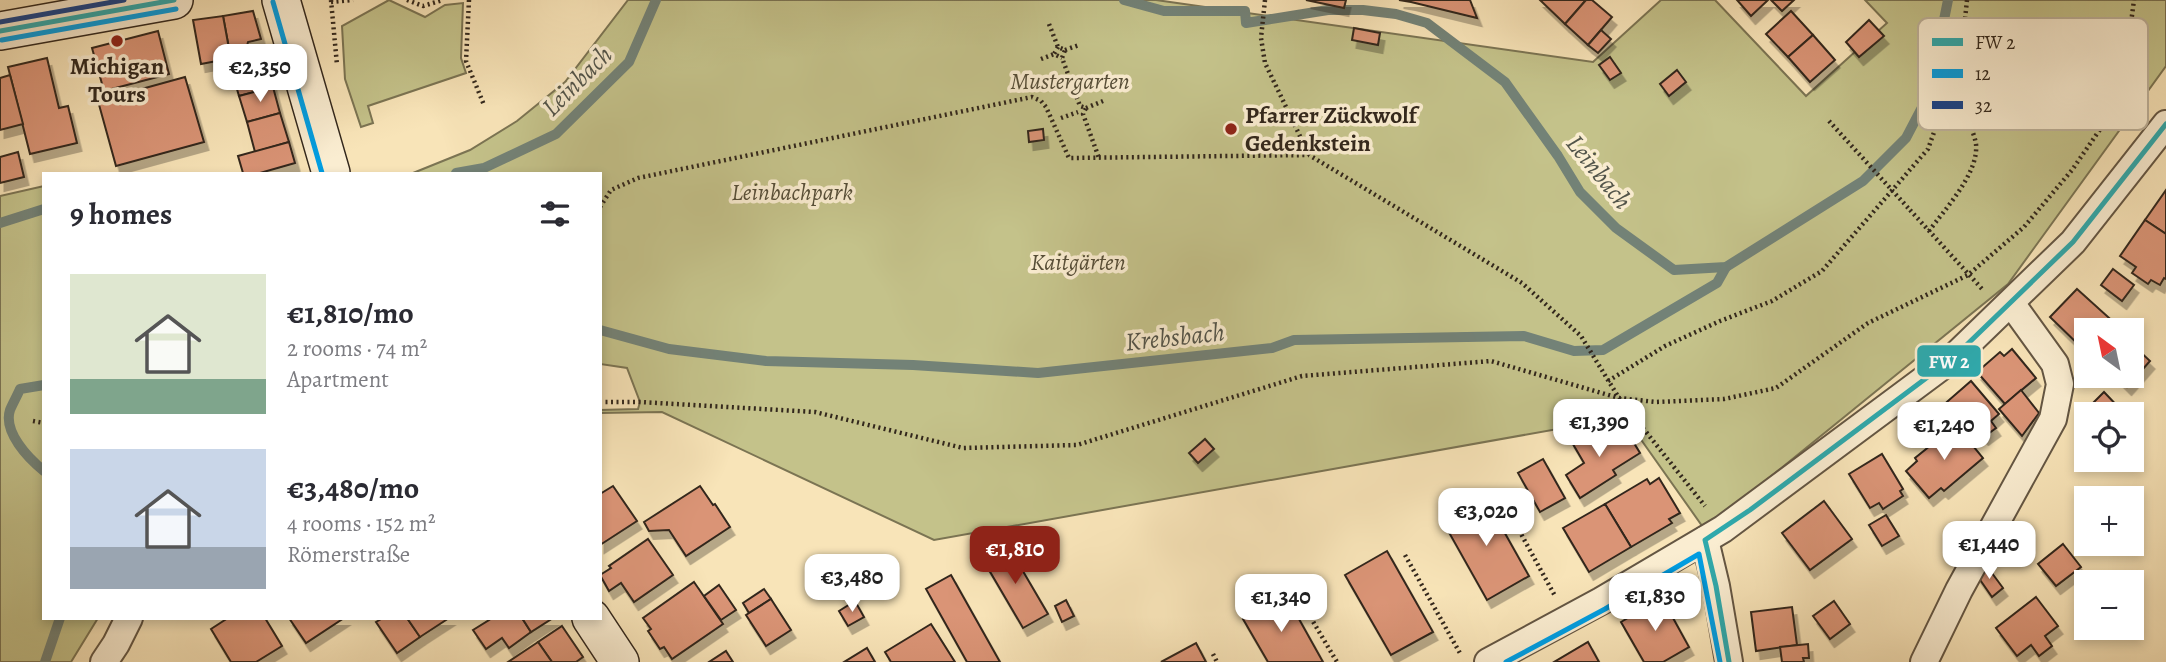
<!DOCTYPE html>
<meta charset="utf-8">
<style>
body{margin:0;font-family:Alegreya,serif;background:#f2f2f3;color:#2b2b33;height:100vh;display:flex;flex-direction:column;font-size:26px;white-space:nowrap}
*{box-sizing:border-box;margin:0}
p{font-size:23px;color:#7c7c81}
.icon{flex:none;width:38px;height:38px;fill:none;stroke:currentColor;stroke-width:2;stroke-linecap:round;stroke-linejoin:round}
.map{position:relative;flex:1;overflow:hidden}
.details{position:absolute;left:42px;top:172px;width:560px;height:448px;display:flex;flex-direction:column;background:#fff;border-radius:0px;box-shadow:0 4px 10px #0003}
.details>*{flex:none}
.needle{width:46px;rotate:327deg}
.fabs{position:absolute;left:2074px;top:318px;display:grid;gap:14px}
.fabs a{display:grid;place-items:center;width:70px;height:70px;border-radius:0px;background:#fff;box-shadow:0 4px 10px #0003;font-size:35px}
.price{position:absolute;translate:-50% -60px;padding:0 16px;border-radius:14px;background:#fff;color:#222;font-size:23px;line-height:46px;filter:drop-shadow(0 2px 4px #0008)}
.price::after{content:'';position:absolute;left:50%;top:42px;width:21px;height:16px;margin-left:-10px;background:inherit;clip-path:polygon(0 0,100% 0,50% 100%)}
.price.on{background:#8f2418;color:#fff}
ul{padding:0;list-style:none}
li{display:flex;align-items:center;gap:21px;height:175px;padding:0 28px}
li span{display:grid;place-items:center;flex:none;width:196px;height:140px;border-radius:0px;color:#555}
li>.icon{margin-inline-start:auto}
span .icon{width:84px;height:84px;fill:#fffc;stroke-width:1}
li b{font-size:30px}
h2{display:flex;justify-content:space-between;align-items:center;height:84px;padding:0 28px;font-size:30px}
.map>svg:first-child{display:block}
.green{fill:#c4c28a;stroke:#7b7453;stroke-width:2}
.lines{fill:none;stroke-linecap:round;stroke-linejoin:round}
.stream{stroke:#738277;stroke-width:10}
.building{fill:#da9476;stroke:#32271c;stroke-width:2;filter:url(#shadow)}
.street-casing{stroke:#645643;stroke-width:30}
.secondary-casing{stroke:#32271c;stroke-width:40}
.path{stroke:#32271c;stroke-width:4.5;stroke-dasharray:2 3.5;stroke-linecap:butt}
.street{stroke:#faedd1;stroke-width:26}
.secondary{stroke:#faedd1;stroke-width:37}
.path-bridge{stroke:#32271c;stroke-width:4.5;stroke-dasharray:2 3.5;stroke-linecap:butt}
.bus-1-casing{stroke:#faedd1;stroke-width:10}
.bus-2-casing{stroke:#faedd1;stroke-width:10}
.bus-3-casing{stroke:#faedd1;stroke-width:10}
.bus-1{stroke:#2fa9ac;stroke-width:5}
.bus-2{stroke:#009ee3;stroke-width:5}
.bus-3{stroke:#14418b;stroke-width:5}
.poi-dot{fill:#8f2418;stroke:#faedd1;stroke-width:2.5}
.labels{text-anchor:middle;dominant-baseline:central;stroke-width:7;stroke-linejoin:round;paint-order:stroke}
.poi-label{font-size:24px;font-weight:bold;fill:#32271c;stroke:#faedd1}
.park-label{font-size:24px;font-style:italic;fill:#564e38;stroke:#faedd1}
.water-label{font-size:26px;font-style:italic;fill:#52544a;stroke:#faedd1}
.key{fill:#faedd1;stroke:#beb29b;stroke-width:2}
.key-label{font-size:19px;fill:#32271c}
.line-badge{stroke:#faedd1;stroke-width:2.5}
.badge-label{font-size:19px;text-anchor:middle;font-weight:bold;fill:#fff}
</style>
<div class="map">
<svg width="2166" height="662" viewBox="0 0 2166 662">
<defs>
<filter id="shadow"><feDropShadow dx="4.5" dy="8" stdDeviation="0" flood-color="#0004"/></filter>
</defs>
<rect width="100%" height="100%" fill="#f8e4b8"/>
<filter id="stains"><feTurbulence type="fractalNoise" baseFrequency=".00286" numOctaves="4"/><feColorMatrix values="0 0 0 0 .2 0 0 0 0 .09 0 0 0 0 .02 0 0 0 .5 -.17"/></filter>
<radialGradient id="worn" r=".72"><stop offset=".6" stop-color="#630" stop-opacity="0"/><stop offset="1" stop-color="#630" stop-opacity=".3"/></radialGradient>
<g class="green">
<path d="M389,0L425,17L445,5L463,3L461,58L466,73L368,106L373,123L361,127L345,79L342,26Z"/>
<path d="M628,0H1156L1593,62L1661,0H1715L1806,96L1887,23L1865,0H2166V66L2008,284L1705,530L1625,417L934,540L662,412L600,413V410L638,409L640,402L627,368L600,364V173H413L470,150L517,121L565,82Z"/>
<path d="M44,186V618H98L71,662H0V196Z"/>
</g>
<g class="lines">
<g class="stream">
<path d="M1124,0L1164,11H1245L1246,23L1328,10H1363L1396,14L1427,23L1505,82L1558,156L1580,192L1616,228L1674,270L1726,267L1863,181L1906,138L1929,94L1948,0"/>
<path d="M456,173L484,168L556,134L629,62L656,0"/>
<path d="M0,223L44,209"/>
<path d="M600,330L669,349L766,361L913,365L1038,373L1272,348L1294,340L1524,336L1574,351L1603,350L1717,283L1726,267"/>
<path d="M44,385L20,389C17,396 13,403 10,410C3,432 28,458 44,471"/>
<path d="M45,662L60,618"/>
</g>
</g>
<g class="building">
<path d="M1306,0H1346L1344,8Z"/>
<path d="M1399,0H1470L1477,18L1411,2Z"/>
<path d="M1540,0H1586L1565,24Z"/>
<path d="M1586,0H1592L1612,17L1588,45L1565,24Z"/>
<path d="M1737,0H1768L1751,16Z"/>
<path d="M1771,0H1794L1782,11Z"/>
<path d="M253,11L261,39L248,42L247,46L241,48L242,51L230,54L223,16Z"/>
<path d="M1791,11L1813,35L1788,57L1766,34Z"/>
<path d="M223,16L230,54L216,56L217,61L201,64L193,20Z"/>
<path d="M1869,20L1884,36L1859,57L1846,42Z"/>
<path d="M1354,28L1380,33L1378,45L1352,40Z"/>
<path d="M1601,30L1611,39L1598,53L1588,45Z"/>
<path d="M158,31L169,74L104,91L92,48Z"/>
<path d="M1813,35L1835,60L1810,82L1788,57Z"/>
<path d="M1610,57L1621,73L1610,80L1599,65Z"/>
<path d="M47,58L59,108L68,106L77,143L30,154L8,67Z"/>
<path d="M266,62L273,87L239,96L232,72Z"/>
<path d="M1677,70L1686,82L1669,96L1660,84Z"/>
<path d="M10,75L23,124L0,130V78Z"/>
<path d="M185,77L204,142L116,166L98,101Z"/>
<path d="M273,87L280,113L247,122L239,96Z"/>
<path d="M280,113L289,142L255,152L247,122Z"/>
<path d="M1043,129L1044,140L1029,142L1028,131Z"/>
<path d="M289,142L295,163L260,173H243L238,156Z"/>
<path d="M18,152L24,177L0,183V157Z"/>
<path d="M2166,190V234L2145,220Z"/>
<path d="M2145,220L2166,234V279L2164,278L2160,285L2151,280L2148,284L2132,273L2136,267L2120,256Z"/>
<path d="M2113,269L2134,285L2122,301L2101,285Z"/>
<path d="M2077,289L2118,326L2113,331H2086V346L2083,349L2050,317Z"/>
<path d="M2134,346L2150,361L2127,387L2116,376H2132V348Z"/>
<path d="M2012,349L2036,378L2005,404L1977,372L2000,352L2004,356Z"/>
<path d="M1971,381L1999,414L1991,421L1996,428L1984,437L1979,432L1969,440L1941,407Z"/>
<path d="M2021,390L2039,413L2022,436L1999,409Z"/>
<path d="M2104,392L2124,413L2122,415H2089L2085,411Z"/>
<path d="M1956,425L1983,458L1944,491L1941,488L1929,498L1906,471L1917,461L1915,458Z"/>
<path d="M1591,426L1603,445L1626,430L1640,453L1613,470L1616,475L1580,498L1566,475L1584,463L1570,439Z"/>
<path d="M1205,439L1214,449L1198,463L1189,453Z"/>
<path d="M1882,454L1903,489L1900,491L1903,496L1883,509L1879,503L1870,508L1849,474Z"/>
<path d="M1543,459L1565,498L1540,512L1518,473Z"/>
<path d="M1659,478L1680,513L1669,519L1672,523L1631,547L1605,504L1647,479L1650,484Z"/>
<path d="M613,486L637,521L600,545V494Z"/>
<path d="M700,486L713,505L715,504L730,527L686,556L669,530L649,531L644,522Z"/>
<path d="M1484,496L1529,576L1487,600L1442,520Z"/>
<path d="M1824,501L1852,539L1810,570L1782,533Z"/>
<path d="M1605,504L1631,547L1589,572L1563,528Z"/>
<path d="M1886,515L1899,536L1882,546L1869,525Z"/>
<path d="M648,539L673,575L634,602L621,583L609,591L600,575L611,568L609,566Z"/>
<path d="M1007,544L1048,614L1023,628L982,558Z"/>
<path d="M2063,544L2081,567L2056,586L2038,564Z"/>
<path d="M1387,551L1433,632L1391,655L1345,575Z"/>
<path d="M1986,565L2003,588L1992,597L1976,574Z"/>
<path d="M951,575L1000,662H967L926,589Z"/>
<path d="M694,582L723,624L672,659L664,647L660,649L648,631L651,629L643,618Z"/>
<path d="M719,585L736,610L721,620L704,596Z"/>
<path d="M764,589L771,599L749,613L743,603Z"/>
<path d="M1285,594L1323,662H1268L1243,619Z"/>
<path d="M2036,597L2058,626L2045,636L2052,646L2039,656L2031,645L2017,656L1996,628Z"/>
<path d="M1662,598L1689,647L1663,662H1644L1621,622Z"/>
<path d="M771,599L791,630L766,646L746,615Z"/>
<path d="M1066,600L1074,616L1062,622L1055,606Z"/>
<path d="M855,601L864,617L848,626L839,611Z"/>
<path d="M1834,601L1850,624L1830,639L1813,616Z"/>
<path d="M1792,607L1797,645L1756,651L1751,612Z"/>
<path d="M228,618H265L282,646L256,662H231L211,629Z"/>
<path d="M289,618H344L306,643Z"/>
<path d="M383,618H407L420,637L397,653L376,622Z"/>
<path d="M407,618H449L420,637Z"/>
<path d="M487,618H522L531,632L509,648L502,638L486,649L473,630L489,620Z"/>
<path d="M522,618H553L531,632Z"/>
<path d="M931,624L955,662H891L885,652Z"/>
<path d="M562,626L583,657L576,662H552L538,642Z"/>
<path d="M538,642L552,662H508Z"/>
<path d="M1588,642L1599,662H1554Z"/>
<path d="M1196,643L1206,662H1161Z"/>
<path d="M1808,644L1809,658H1803L1804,662H1782L1780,647Z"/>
<path d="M867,648L875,662H844Z"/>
<path d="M726,651L733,662H709Z"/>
</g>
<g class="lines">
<defs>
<g id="street">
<path d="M1705,540L1716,586L1729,662"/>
<path d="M104,662L116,644L129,618"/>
<path d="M1488,662L1601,601L1723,529L1953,358L2073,242L2166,124"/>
<path d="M1924,662L1959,590L2053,419L2060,384L2055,364L2011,303"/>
</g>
<g id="secondary">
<path d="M281,0L331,173"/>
<path d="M0,31L174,0"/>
<path d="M591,618L620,662"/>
</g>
</defs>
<use href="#street" class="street-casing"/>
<use href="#secondary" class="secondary-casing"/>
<g class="path">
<path d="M331,0L337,65"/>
<path d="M407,0L423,6L443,0"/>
<path d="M469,0L466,61L484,105"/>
<path d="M1265,0L1261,38L1265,63L1309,155"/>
<path d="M331,2L353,0"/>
<path d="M1049,24L1058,47L1065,50L1062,58L1080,106L1086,108L1083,114L1099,158"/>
<path d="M1058,47L1054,54L1062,58"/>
<path d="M1065,50L1079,45"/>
<path d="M1041,59L1054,54"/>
<path d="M1086,108L1103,101"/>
<path d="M1061,118L1078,112"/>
<path d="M600,207L611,190L638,178L1032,97L1041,101L1046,107L1069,158L1309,155L1522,283L1581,336L1619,398L1705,506"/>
<path d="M1910,210L1983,290"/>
<path d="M1929,231C1945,209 1979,173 1976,144C1973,126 1959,105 1950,89"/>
<path d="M1608,381L1665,346L1720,321L1772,301L1822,271L1928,149L1950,88L1964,29L1967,0"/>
<path d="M600,402H640L815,412L963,448L1077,445L1302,376L1491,361L1619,398L1656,402L1724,399L1776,388L1868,323L1968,275L2024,227L2072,170L2103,125L2124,77L2134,0"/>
<path d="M33,421L44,423"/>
<path d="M1503,501L1555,596"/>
<path d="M1405,555L1461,655"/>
<path d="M1302,603L1337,662"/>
<path d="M1213,654L1217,662"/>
</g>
<use href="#street" class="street"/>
<use href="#secondary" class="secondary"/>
<path class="path-bridge" d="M1829,121L1910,210"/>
<defs>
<g id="bus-1">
<path d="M0,31L174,0"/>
<path d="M1729,662L1716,586L1705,540L1750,510L1953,358L2073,242L2166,124"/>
</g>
<g id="bus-2">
<path d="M273,2L322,173"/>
<path d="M2,40L176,9"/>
<path d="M1506,662L1605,609L1699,554L1720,662"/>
</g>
<path id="bus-3" d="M0,22L124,0"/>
</defs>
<use href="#bus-1" class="bus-1-casing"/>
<use href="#bus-2" class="bus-2-casing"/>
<use href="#bus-3" class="bus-3-casing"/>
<use href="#bus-1" class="bus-1"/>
<use href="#bus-2" class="bus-2"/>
<use href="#bus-3" class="bus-3"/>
</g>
<g class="poi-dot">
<circle cx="117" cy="41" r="7"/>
<circle cx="1231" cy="129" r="7"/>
</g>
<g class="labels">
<g class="poi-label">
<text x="117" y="66">Michigan<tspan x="117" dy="28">Tours</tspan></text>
<text x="1245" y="115" text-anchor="start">Pfarrer Zückwolf<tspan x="1245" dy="28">Gedenkstein</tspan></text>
</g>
<g class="park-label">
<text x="1070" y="81">Mustergarten</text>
<text x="792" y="192">Leinbachpark</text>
<text x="1078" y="262">Kaitgärten</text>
</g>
<g class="water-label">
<text transform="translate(577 81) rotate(-45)">Leinbach</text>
<text transform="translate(1599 172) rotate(51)">Leinbach</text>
<text transform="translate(1175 337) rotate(-6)">Krebsbach</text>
</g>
</g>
<rect x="1918" y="18" width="230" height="112" rx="10" class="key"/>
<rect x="1932" y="38" width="31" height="8" fill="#2fa9ac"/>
<rect x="1932" y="69" width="31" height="9" fill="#009ee3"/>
<rect x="1932" y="101" width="31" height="8" fill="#14418b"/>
<g class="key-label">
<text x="1975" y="49">FW 2</text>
<text x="1975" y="80">12</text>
<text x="1975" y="112">32</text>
</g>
<rect class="line-badge" x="1916" y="344" width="66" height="34" rx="7" fill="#2fa9ac"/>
<g class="badge-label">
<text x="1949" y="368">FW 2</text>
</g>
<rect width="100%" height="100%" filter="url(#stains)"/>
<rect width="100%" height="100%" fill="url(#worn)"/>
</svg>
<div class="fabs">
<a><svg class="needle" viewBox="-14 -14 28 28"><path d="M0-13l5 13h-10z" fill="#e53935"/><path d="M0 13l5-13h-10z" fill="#7c7c81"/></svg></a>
<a><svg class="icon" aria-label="locate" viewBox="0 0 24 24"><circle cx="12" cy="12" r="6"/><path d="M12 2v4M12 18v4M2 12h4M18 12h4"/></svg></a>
<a>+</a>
<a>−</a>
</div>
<b class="price" style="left:260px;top:104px">€2,350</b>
<b class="price" style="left:1599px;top:459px">€1,390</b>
<b class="price" style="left:1944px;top:462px">€1,240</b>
<b class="price" style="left:1486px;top:548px">€3,020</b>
<b class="price" style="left:1989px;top:581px">€1,440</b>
<b class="price on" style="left:1015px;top:586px">€1,810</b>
<b class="price" style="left:852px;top:614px">€3,480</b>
<b class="price" style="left:1655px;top:633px">€1,830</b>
<b class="price" style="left:1281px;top:634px">€1,340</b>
<section class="details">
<h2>9 homes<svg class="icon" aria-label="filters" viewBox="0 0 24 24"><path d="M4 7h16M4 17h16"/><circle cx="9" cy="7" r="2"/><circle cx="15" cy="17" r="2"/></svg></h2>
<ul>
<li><span style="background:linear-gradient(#dfe7d0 75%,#7fa58c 0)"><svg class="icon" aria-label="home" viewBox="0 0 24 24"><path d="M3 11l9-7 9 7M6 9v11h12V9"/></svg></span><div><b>€1,810/mo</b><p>2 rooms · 74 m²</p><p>Apartment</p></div></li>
<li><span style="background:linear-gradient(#c9d6e8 70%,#9aa5b1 0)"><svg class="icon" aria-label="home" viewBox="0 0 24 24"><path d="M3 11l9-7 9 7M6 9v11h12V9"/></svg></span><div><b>€3,480/mo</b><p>4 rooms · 152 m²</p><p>Römerstraße</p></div></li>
</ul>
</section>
</div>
